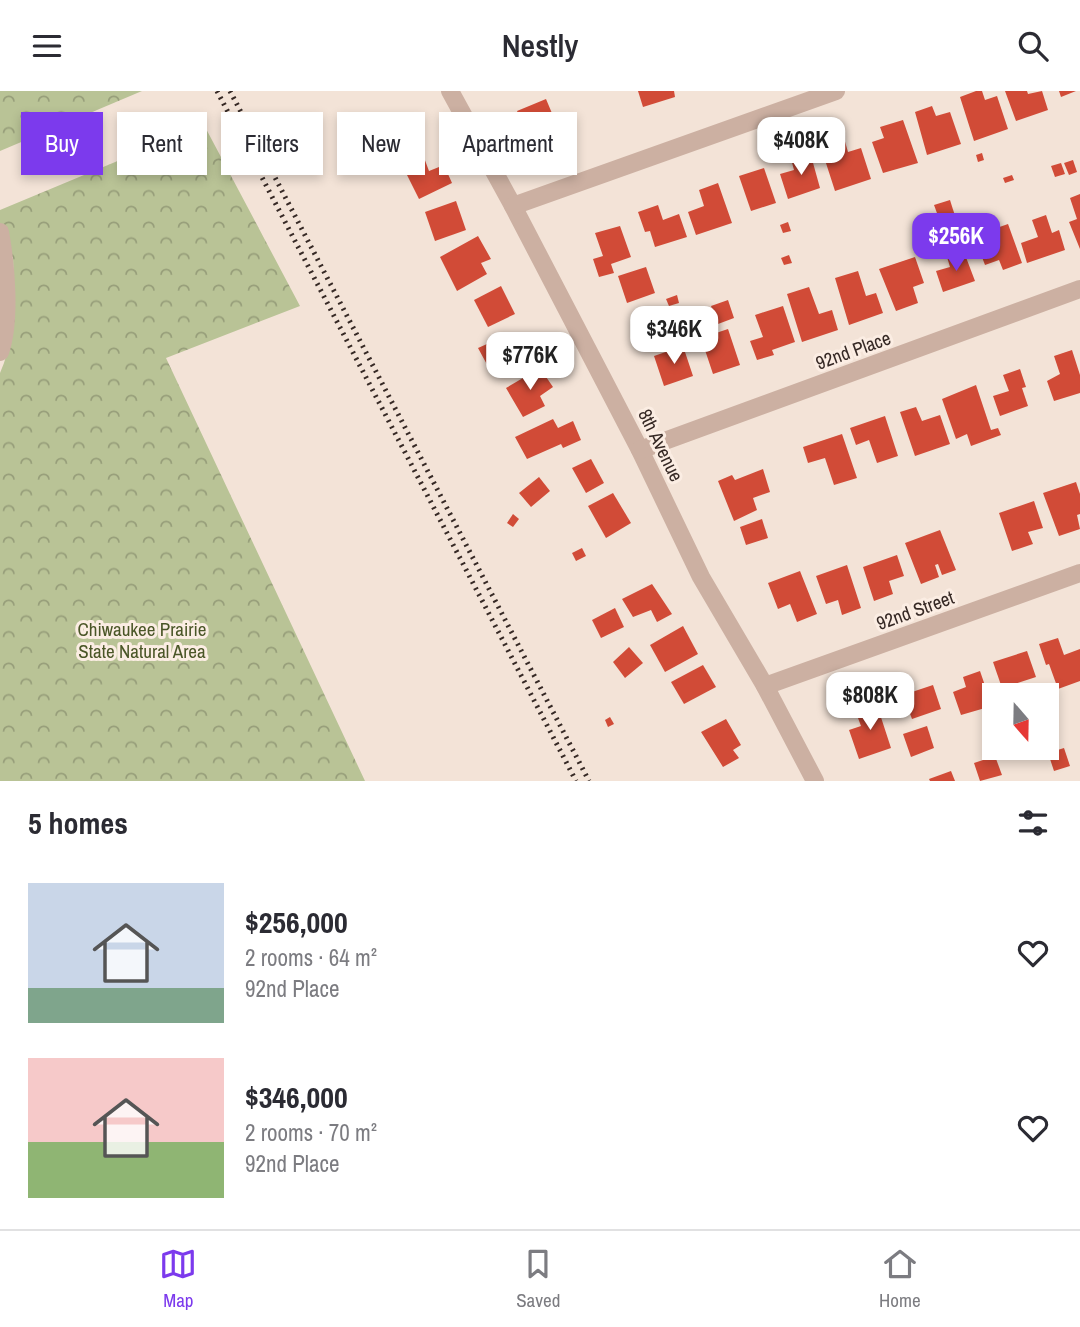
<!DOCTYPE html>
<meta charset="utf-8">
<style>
body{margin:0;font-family:"Archivo Narrow",sans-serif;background:#f7f7f7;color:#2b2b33;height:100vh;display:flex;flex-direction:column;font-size:26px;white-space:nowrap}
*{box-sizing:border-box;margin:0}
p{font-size:23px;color:#7c7c81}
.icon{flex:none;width:38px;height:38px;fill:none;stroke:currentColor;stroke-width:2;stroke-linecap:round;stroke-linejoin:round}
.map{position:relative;height:690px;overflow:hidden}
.panel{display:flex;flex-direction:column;background:#fff;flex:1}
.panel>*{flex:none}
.banner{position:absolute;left:21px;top:21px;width:700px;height:63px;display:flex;gap:14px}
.needle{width:46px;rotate:160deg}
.buttons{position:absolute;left:982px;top:592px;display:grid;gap:14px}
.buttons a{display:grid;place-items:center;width:77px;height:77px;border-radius:0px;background:#fff;box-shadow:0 4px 10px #0003;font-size:35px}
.price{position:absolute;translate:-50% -60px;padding:0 16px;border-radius:14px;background:#fff;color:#222;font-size:23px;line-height:46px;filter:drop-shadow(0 2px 4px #0008)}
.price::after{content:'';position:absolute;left:50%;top:42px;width:21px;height:16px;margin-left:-10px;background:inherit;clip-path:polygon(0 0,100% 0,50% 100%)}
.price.current{background:#7c3aed;color:#fff}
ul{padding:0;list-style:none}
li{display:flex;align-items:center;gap:21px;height:175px;padding:0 28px}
li span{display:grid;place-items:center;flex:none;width:196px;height:140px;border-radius:0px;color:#555}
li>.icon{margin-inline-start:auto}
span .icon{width:84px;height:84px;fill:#fffc;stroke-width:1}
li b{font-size:30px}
h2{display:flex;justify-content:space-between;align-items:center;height:84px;padding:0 28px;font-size:30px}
.chip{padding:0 24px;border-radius:0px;background:#fff;box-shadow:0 4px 10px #0003;font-size:24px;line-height:63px}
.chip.current{background:#7c3aed;color:#fff}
header{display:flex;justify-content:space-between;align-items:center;height:91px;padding:0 28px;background:#fff;font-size:32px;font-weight:600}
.tabs{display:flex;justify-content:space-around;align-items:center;height:98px;border-top:2px solid #e1e1e2;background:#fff;font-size:19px;color:#7c7c81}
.tabs a{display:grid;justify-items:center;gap:4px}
.tabs .current{color:#7c3aed}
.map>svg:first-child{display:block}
.park{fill:url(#park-crowns)}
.building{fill:#d14b37}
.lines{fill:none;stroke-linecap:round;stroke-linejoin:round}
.minor{stroke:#ccb0a2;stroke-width:18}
.rail{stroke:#362925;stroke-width:5;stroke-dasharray:2 5;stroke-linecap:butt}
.labels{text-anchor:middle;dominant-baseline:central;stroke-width:6;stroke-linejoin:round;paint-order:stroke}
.street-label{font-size:19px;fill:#362925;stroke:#fbede3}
.park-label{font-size:19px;fill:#4a5627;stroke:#fbede3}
</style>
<header><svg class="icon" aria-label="menu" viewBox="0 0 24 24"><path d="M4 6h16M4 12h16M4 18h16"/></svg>Nestly<svg class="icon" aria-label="search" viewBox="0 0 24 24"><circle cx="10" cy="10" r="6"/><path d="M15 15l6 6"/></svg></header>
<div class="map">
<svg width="1080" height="690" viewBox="0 0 1080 690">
<defs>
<pattern id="park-crowns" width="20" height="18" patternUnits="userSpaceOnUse" patternTransform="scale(1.75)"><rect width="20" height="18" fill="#b9c396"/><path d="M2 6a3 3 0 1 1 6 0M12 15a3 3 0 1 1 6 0" fill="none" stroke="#979e7a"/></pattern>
</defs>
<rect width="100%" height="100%" fill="#f3e3d7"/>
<g class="park">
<path d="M0,0H142L0,60Z"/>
<path d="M204,34L300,215L166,267L365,690H0V282C16,247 14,204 13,166L0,168V119Z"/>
</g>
<g class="building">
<path d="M638,0H674L675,6L643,16Z"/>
<path d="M976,0H982L985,9L997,5L1008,38L974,50L960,6Z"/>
<path d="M1005,0H1027L1028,3L1042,0L1048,19L1016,30Z"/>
<path d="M1059,0H1076L1061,6Z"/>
<path d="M546,8L559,39L538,48L532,35L525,38L517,20Z"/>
<path d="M932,15L936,25L950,21L961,53L927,64L915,21Z"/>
<path d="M903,29L918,72L883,82L872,51L884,47L880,36Z"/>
<path d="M63,46L70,61L56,67L58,73L41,80L37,73L28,76L23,64Z"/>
<path d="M844,47L848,61L861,57L871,88L835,100L825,69L829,68L824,53Z"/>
<path d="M810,61L820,97L788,108L780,83L794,79L791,68Z"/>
<path d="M982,62L984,69L978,71L976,64Z"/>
<path d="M91,64L96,76L84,81L78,69Z"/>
<path d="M423,64L429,80L444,74L452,92L419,108L402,74Z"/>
<path d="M1073,69L1077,81L1069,84L1064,72Z"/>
<path d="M1061,72L1065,83L1055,86L1051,75Z"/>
<path d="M764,77L776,112L751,120L739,85Z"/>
<path d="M1012,84L1014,89L1005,92L1003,87Z"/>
<path d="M718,92L732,132L696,144L688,121L704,115L699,99Z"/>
<path d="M1080,103V158L1069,131L1077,128L1070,107Z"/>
<path d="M950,109L956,128L941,133L934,114Z"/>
<path d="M456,110L466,139L435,150L425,121Z"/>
<path d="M658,114L663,129L679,123L687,146L655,156L650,140L645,141L638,121Z"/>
<path d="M1046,124L1052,142L1059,139L1065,159L1027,172L1021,152L1038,146L1032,129Z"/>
<path d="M788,131L791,140L783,142L780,134Z"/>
<path d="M1008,133L1022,172L1003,179L999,169L985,174L974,145Z"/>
<path d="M620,135L631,166L611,173L614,182L599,186L593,168L603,165L595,142Z"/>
<path d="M478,145L491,168L481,172L487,183L457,200L440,166Z"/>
<path d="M964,161L975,190L943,201L936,180L950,176L947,166Z"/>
<path d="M789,164L792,172L784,174L781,167Z"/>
<path d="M915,166L924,192L913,196L918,212L896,220L879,178Z"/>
<path d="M646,176L655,202L627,212L618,185Z"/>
<path d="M858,180L866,205L876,202L883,222L849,234L835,187Z"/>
<path d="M501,195L515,223L488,236L474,209Z"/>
<path d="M809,196L819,223L832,219L838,239L802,251L787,203Z"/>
<path d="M677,204L679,212L669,215L666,208Z"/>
<path d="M728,209L734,227L718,233L711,215Z"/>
<path d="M783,215L795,251L772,259L774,264L757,269L750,250L763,246L755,224Z"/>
<path d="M664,229L670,248L648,255L642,236Z"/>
<path d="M728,238L740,274L713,283L701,247Z"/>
<path d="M505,245L511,256L526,248L536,265L504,284L500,275L490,279L478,257Z"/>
<path d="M683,255L693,285L664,295L654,265Z"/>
<path d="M1072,259L1080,284V302L1054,310L1047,290L1060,283L1054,265Z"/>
<path d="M540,277L553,296L540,305L545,315L523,326L506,297Z"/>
<path d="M1020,278L1026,296L1022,297L1028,315L1000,325L993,305L1009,300L1003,284Z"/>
<path d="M976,294L991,339L998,337L1001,344L971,355L967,343L956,348L942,308Z"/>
<path d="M916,316L922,330L940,324L950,353L915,365L900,321Z"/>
<path d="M885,325L898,365L877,372L869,349L856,354L850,337Z"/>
<path d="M553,328L558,337L573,330L581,349L563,357L561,353L527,368L515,346Z"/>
<path d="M842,343L857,387L834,394L825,367L808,372L803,356Z"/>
<path d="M591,368L604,392L586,402L572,377Z"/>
<path d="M763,378L770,401L753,407L757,419L734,430L718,390L732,384L735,389Z"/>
<path d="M539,386L550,400L531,416L519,402Z"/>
<path d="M1076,391L1080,403V423L1077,424L1080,438L1059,445L1043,402Z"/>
<path d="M613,402L631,432L606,447L588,415Z"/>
<path d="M1034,410L1043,437L1028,441L1033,453L1012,460L999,422Z"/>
<path d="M513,423L519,428L513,436L507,432Z"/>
<path d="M762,428L768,447L746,454L740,436Z"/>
<path d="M940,439L956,479L942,484L938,473L935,474L939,486L921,493L905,452Z"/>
<path d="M582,457L586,465L576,470L572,462Z"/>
<path d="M897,464L904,485L889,490L893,503L874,510L863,476Z"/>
<path d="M847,474L861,517L842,524L838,509L826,513L816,485Z"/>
<path d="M800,480L817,523L797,531L790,513L778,518L768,492Z"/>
<path d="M652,493L672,523L657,531L651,519L633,526L622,508Z"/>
<path d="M615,517L624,536L601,547L592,529Z"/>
<path d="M683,535L698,563L665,581L650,554Z"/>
<path d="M1058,547L1064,564L1080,558V590L1058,598L1049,573L1046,574L1039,553Z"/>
<path d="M629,556L643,572L625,587L613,571Z"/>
<path d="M1027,560L1036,586L1002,597L993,571Z"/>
<path d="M703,574L716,596L684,613L671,591Z"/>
<path d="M980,580L992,615L961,624L953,601L966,596L963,586Z"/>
<path d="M933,594L941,618L912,628L903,604Z"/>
<path d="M1044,594L1051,615L1046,617V604H1021L1020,601Z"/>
<path d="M876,611L891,657L859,668L849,639L861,635L855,619Z"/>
<path d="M610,626L614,633L608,636L605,629Z"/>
<path d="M726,628L741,654L733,659L739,667L723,676L701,641Z"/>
<path d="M927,635L934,657L911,666L903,643Z"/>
<path d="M1064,657L1070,675L1054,680L1048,662Z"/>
<path d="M995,665L1002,684L980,690L974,672Z"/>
<path d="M951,680L955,690H930L929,688Z"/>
</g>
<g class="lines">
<g class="minor">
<path d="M450,0L513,115L640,359L701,486L765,595L815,690"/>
<path d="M513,115L836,0"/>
<path d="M0,141C6,174 11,229 0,261"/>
<path d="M640,359L1080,198"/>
<path d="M765,595L1080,482"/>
</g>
<g class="rail">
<path d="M217,0L576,690"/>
<path d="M230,0L589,690"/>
</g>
</g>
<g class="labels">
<g class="street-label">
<text transform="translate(853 259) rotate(-20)">92nd Place</text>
<text transform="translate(661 354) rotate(64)">8th Avenue</text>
<text transform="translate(915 519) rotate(-20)">92nd Street</text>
</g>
<g class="park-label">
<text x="142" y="538">Chiwaukee Prairie<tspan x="142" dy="22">State Natural Area</tspan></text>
</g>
</g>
</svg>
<div class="buttons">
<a><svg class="needle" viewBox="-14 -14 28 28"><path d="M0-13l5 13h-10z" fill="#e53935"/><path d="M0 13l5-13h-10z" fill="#7c7c81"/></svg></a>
</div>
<b class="price" style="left:801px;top:86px">$408K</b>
<b class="price current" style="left:956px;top:182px">$256K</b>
<b class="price" style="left:674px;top:275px">$346K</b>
<b class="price" style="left:530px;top:301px">$776K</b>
<b class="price" style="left:870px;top:641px">$808K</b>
<div class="banner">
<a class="chip current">Buy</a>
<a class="chip">Rent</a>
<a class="chip">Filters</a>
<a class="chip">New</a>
<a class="chip">Apartment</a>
</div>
</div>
<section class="panel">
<h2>5 homes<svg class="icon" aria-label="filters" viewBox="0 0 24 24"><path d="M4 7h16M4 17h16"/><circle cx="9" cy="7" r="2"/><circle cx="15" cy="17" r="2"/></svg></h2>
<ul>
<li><span style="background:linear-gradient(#c9d6e8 75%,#7fa58c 0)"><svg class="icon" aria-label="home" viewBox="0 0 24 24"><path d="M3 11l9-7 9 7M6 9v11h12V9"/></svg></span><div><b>$256,000</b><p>2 rooms · 64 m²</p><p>92nd Place</p></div><svg class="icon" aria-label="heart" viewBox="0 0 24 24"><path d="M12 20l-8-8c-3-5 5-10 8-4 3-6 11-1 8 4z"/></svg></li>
<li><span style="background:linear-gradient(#f6c9c9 60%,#8fb573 0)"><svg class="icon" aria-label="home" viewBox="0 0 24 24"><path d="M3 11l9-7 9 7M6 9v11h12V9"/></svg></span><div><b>$346,000</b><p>2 rooms · 70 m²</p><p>92nd Place</p></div><svg class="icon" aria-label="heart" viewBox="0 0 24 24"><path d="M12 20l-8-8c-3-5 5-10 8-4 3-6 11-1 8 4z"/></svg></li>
</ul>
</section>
<nav class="tabs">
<a class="current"><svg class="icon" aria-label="map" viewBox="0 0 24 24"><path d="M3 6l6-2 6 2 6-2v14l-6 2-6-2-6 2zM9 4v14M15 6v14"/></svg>Map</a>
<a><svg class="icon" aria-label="saved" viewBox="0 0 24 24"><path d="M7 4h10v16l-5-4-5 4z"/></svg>Saved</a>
<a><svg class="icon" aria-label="home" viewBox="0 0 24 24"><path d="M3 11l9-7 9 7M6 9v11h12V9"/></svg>Home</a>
</nav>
